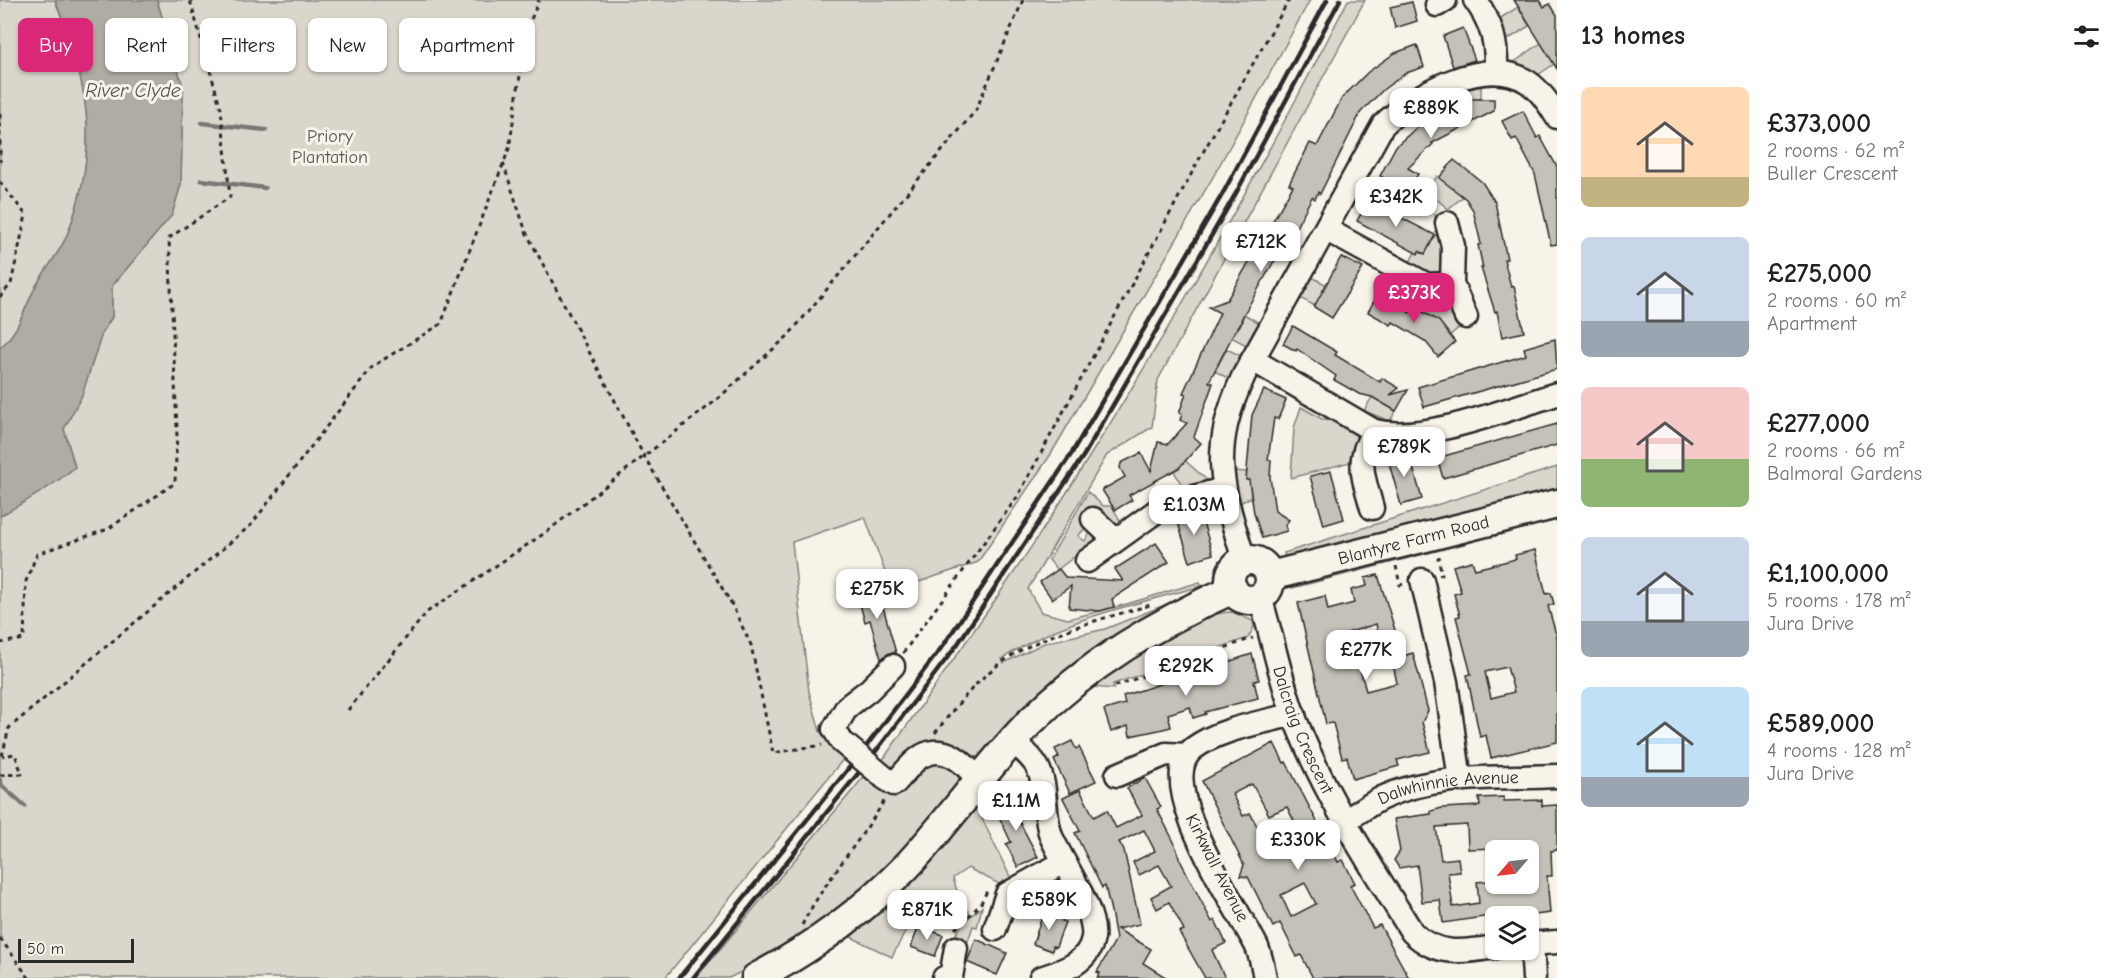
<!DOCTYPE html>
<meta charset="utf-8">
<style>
body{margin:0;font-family:"Comic Neue",sans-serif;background:#f6f6f6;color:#202124;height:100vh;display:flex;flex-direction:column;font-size:22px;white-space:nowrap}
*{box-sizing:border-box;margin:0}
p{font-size:20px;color:#757577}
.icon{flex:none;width:33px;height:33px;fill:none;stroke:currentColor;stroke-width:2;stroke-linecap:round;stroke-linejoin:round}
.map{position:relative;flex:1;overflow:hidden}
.side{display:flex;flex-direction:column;background:#fff;width:570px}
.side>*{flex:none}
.top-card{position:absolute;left:18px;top:18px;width:570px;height:54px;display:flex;gap:12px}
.needle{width:39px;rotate:242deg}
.controls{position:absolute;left:1485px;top:840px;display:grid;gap:12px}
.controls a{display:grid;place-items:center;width:54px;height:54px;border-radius:9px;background:#fff;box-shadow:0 2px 4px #0004;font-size:30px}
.scale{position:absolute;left:18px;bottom:15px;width:116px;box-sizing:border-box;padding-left:6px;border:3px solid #2b2b2b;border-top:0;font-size:16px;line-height:21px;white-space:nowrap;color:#2b2b2b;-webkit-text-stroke:4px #f7f3e8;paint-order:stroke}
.price{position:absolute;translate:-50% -51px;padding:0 14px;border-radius:12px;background:#fff;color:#222;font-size:20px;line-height:39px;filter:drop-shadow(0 2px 3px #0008)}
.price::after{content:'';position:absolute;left:50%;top:36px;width:18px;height:14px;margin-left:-9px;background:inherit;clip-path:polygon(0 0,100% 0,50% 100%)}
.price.selected{background:#db2777;color:#fff}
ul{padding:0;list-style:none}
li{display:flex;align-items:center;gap:18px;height:150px;padding:0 24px}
li span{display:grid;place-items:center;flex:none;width:168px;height:120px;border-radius:9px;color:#555}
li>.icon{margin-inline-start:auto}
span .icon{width:72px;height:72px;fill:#fffc;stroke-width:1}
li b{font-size:26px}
h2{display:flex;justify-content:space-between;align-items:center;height:72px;padding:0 24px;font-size:26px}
.tag{padding:0 21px;border-radius:9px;background:#fff;box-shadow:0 2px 4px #0004;font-size:21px;line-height:54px}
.tag.selected{background:#db2777;color:#fff}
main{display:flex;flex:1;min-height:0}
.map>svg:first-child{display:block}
.green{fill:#dad6cc;stroke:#82807c;stroke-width:1.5}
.water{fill:#afaca4;stroke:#7a7874;stroke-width:1.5}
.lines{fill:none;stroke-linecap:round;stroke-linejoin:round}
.stream{stroke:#7a7874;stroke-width:4.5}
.building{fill:#c4c1b9;stroke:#2b2b2b;stroke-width:1.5;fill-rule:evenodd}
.minor-casing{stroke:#2b2b2b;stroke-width:27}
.major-casing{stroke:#2b2b2b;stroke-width:33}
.path{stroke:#2b2b2b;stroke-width:3;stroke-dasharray:4.5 4.5;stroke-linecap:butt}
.minor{stroke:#f7f3e8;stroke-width:22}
.major{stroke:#f7f3e8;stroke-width:28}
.rail{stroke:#2b2b2b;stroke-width:4.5}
.minor-bridge-casing{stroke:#2b2b2b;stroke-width:27;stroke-linecap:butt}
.minor-bridge{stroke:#f7f3e8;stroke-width:22}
.labels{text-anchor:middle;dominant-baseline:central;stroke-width:6;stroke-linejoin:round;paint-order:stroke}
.park-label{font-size:18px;fill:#575653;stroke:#f7f3e8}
.street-label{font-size:18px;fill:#2b2b2b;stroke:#f7f3e8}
.water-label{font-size:20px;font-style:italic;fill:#53524f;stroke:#f7f3e8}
</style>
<main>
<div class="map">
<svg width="1557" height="978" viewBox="0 0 1557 978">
<rect width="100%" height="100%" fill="#f7f3e8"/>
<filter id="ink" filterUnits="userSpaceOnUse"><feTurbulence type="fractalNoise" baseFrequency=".0167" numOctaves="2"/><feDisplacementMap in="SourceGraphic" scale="12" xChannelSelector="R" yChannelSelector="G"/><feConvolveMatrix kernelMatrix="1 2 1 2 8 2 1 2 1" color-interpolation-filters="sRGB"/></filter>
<g filter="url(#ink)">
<g class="green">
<path d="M0,0H55C89,83 101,148 67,235C60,253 45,269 36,286C23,310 21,329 0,348Z"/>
<path d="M157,0H1310L1213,177L1051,454L978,562L892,591L865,517L792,542L809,692L820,731L845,757L665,978H0V516C26,499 52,487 75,467L64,429L82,395L102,333L112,317V286L172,215L181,184L183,87Z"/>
<path d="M1348,0H1365L1158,380L1152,427L1107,455L1028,589L1041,612L1068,619L1120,606L1200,582L1201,586C1134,605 1060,619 1002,659L1004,663L1044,643L1105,629L1182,598L1204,593L986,755L977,757L963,752L894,773L882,761C945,671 1010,582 1069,489C1170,331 1263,166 1348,0Z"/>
<path d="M1518,7L1521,13L1527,11L1529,15L1525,19L1529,26L1509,39L1501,40L1499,19Z"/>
<path d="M1541,43L1554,64L1538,75L1513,63Z"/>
<path d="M1481,85V99L1458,109L1455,105L1448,109L1443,97Z"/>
<path d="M1437,176L1464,196L1448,209L1428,191Z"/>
<path d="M1435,216L1440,222L1444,273L1436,278L1407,266L1406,260L1410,262L1415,252L1425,254L1435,235L1438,237Z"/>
<path d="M1394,274L1414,285L1401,308L1381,296Z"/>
<path d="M1312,277L1327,285L1315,306L1300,298Z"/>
<path d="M1440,292L1446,293L1461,321L1460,327L1450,335L1426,313Z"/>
<path d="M1244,314L1261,324L1248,346L1231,337L1240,326Z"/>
<path d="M1227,349L1241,356L1229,379L1215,371Z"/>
<path d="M1372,397L1396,411L1390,421L1364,411Z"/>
<path d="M1301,407L1322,419H1334L1356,432C1359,440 1350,452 1350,462L1291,478L1294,428Z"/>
<path d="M1181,457L1208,481L1185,491L1174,471L1178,468Z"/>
<path d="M1557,467V493L1285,557L1284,553Z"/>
<path d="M1232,471L1247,472L1261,481L1250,487L1251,497L1238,504Z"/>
<path d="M1088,492L1103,506H1112L1123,526L1114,529L1097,514H1088L1089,524L1078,536L1085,541L1093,527L1100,538L1097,546L1085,555L1078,554L1057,570L1049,560Z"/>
<path d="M1557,514V520L1292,588L1290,581Z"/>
<path d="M1232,612L1253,621L1254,627L1248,638L1113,684L1114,689L1091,687C1124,661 1190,613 1232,612Z"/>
<path d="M938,760L957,772L960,784L902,858L798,944L729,978H696L867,773L900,790C920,784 917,767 938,760Z"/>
<path d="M976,806L1013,883L1005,887L968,868L953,878L960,901L969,912L954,925L931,915L915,913L892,957L849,936L911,883Z"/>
<path d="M982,907L977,927L973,926L967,944L952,941L963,922Z"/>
</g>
<path class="water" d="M55,0H157L183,87L181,184L172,215L112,286V317L102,333L82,395L64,429L75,467C52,487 26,501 0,516V348C21,329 23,310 36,286C45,269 60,253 67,235C101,148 89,84 55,0Z"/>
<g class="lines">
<g class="stream">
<path d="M202,123L266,130"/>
<path d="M201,180L265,188"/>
<path d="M0,780L2,786L25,806"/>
</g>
</g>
<g class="building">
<path d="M1514,0H1540L1544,7L1550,4L1557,15V69Z"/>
<path d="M1412,2L1417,21L1395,28L1390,7Z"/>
<path d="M1463,28L1475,60L1453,67L1443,36Z"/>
<path d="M1417,45L1424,67L1406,73L1384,89L1361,112L1320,194L1318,192L1315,199L1312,197L1283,252L1273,263L1244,314L1241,320L1243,321L1235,331L1209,382L1213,383L1194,437L1201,443L1179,468L1129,495L1132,500L1115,510L1102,490L1125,477L1120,468L1121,463L1141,453L1151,471L1158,442L1168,444L1187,423L1180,420L1182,414L1179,413L1186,394L1183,393L1220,313L1209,307L1227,300L1293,186L1289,184L1310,143L1317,146L1342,98L1368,72L1395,53Z"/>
<path d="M1468,99H1494V111L1432,143L1433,144L1408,168L1418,174L1407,192L1380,176L1396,146L1424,121L1425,123Z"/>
<path d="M1523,111L1537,138L1540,136L1557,167V244L1551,245L1535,174L1516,138L1512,140L1502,121Z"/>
<path d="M1454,160L1482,182L1495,202L1507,259H1504L1511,287L1514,286L1524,332L1502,337L1497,311L1495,312L1481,268H1483L1478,245L1481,244L1473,210L1466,199L1439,178Z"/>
<path d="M1368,201L1435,235L1425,254L1419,251L1418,254L1357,221Z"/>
<path d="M1341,257L1363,268L1332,318L1314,307Z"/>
<path d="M1378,294L1410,313L1414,307L1439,321L1455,342L1438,357L1425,341L1393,322L1391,325L1368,312Z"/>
<path d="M1293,326L1337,352L1335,355L1380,382L1382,378L1399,388L1390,395L1408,390L1396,411L1372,397L1359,394L1334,380L1336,376L1297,349L1296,351L1283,344Z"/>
<path d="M1555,339L1557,369L1424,407L1418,387L1526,355L1524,348Z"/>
<path d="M1264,390L1286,400L1278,419L1274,418L1268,460H1271L1270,477L1275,511L1289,520L1285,525L1287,531L1262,538L1254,513L1249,480H1246L1252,415Z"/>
<path d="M1557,424V445L1443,478L1437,458Z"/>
<path d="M1408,450L1422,499L1401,505L1387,456Z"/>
<path d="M1331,471L1344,519L1324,525L1310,476Z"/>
<path d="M1199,510L1213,554L1190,562L1176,516Z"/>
<path d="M1156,543L1169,562L1112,599L1114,607L1100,611L1069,608L1071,586L1052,599L1040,582L1059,569L1066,578L1123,581L1115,569Z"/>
<path d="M1535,550L1546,594L1551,593L1554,604L1548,606L1557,638V742L1491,758L1486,735L1480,737L1467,675L1471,674L1456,617L1460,616L1454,594L1461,592L1453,566L1472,561L1475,569L1516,559L1515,555ZM1507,667L1514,692L1491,698L1485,672Z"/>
<path d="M1378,575L1403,656L1413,653L1428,711L1422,722L1430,752L1397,760L1399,766L1353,779L1347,757L1342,758L1333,723L1326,724L1298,603L1325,596L1328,610L1354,603L1351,590L1367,586L1365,578ZM1376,624L1382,648L1353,656L1347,633ZM1392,660L1397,683L1366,691L1360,669Z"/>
<path d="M876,582L896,653H889L881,659L870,620L865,622L859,601L868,598L864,586Z"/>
<path d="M1252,654L1259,680L1254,681L1258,698L1205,712L1206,714L1193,718L1190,707L1168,714L1171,727L1159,730L1130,736L1128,726L1111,732L1104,710L1125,704L1123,696Z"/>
<path d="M1072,741L1076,749L1079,747L1096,781L1070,793L1054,760L1059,757L1055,749Z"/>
<path d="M1274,743L1284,763L1286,762L1338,862L1343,860L1355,883L1350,885L1373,928L1380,925L1409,978H1313L1301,955L1297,957L1280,923L1273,927L1248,877L1240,876L1244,865L1202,781ZM1252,784L1269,815L1287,807L1297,827L1266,843L1250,813L1243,816L1232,794ZM1305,883L1316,904L1291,917L1281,895Z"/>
<path d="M1145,778L1161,807L1157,809L1174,842L1180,860L1212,922L1215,920L1226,943L1212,950L1225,978H1205L1179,932L1184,930L1169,902L1157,909L1151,897L1171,886L1159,865L1139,875L1133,862L1155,851L1144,830L1119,842L1124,850L1140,924L1117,929L1151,949L1143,963L1167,978H1097L1100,973L1097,972L1116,939L1111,911L1105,886L1102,888L1075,833L1080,831L1063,798L1080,790L1094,817L1107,810L1116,828L1142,815L1127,788Z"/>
<path d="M1016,796L1026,815L1018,819L1038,857L1018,867L1006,844L1011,842L995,808Z"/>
<path d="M1504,797V801L1542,800V806L1557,805V850L1551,851L1552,876H1547L1550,913L1527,916H1490L1443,923L1440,900L1422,902L1417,865L1399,868L1394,860L1400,851L1394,819L1431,814V811L1442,808L1480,806L1479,798ZM1467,825L1468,849L1528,847V889L1503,890L1496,880L1477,882L1479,903L1453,907L1448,873L1460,872L1458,858L1441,860L1436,827Z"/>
<path d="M1044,910L1063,916L1062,921L1065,922L1056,947L1053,946L1052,951L1033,944Z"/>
<path d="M919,926L943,935L935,956L911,947Z"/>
<path d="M976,939L1007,953L997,975L967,962Z"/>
</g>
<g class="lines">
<defs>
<g id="minor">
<path d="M1475,0C1492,23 1497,43 1496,72"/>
<path d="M1437,5L1445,0"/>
<path d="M1447,223L1453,246L1452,284L1466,317"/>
<path d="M1327,230L1427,285L1452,284"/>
<path d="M1253,360L1374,431C1425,443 1506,409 1557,394"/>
<path d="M1372,508C1363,475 1355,462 1374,431"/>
<path d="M1093,519L1115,540"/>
<path d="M1244,560C1221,484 1209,450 1244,375L1383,125C1415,94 1485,54 1528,82C1541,91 1549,104 1557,117"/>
<path d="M1087,561L1165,505L1223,489"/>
<path d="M1422,580L1446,682L1460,780"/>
<path id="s1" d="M1260,597C1273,639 1281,684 1297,724C1326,797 1371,866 1412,932C1437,957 1464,952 1496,947"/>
<path d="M1012,741C1022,749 1032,757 1038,768C1048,789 1043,814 1051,836C1062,862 1097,911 1093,938C1088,964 1062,971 1041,978"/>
<path d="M842,742L834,729L847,707L869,690L893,666"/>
<path d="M1117,775L1166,754L1186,755"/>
<path d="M885,778L894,784C902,776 912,761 922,756C946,743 965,764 979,780"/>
<path id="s2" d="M1346,820C1358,813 1370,804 1382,798C1435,773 1500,779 1557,776"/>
<path d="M995,929L1007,894L1064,862"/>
<path d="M1528,944L1557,942"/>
<path d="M1532,944L1534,978"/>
<path d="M944,978L951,977L956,948"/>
<path d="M1265,978C1263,967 1261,957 1257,947C1239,910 1149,781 1194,748C1221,728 1262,723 1294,714"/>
</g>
<g id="major">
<circle cx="1250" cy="580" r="20"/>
<path id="s3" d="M1270,576L1557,504"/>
<path d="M756,978C811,949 861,913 905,868C949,822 984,769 1029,723C1088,664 1157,623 1233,589"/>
</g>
</defs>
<use href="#minor" class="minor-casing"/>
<use href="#major" class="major-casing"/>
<g class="path">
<path d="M0,114V162"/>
<path d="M503,163L526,232L644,456L731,603L751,645L773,753L822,745"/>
<path d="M0,182L26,215L11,284L0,297"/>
<path d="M1396,566L1400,585L1404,584"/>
<path d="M1439,575L1442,574L1438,558L1444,556"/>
<path d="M0,643L24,639L26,581L37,554L108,529L175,483L177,430L169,238L230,197L221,109L190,0"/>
<path d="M903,653L1018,496L1202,154L1289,0"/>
<path d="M1115,686L1253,638"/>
<path d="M348,710L427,612L545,533L714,402L788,336L976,110L1023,0"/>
<path d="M935,733C956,707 979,676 1008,658C1050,631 1103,619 1150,605"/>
<path d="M2,756L9,728L251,525L373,366L441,324L509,149L527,29L539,0"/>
<path d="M0,775L22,774L15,754L2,756"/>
<path d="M802,925C825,880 860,842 886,798"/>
<path d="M955,929L980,905L987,891"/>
<path d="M0,938L29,978"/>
</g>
<use href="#minor" class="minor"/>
<use href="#major" class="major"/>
<g class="rail">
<path d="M679,978L861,753L945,643L1072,453L1223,193L1327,0"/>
<path d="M693,978L873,755L957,645L1084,455L1235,195L1340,0"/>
</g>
<defs>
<path id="minor-bridge" d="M842,742L885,778"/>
</defs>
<use href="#minor-bridge" class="minor-bridge-casing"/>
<use href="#minor-bridge" class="minor-bridge"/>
</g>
</g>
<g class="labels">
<g class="park-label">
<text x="330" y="136">Priory<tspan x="330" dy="21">Plantation</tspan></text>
</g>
<g class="street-label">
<text stroke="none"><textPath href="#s3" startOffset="148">Blantyre Farm Road</textPath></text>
<text stroke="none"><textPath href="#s1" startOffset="140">Dalcraig Crescent</textPath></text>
<text stroke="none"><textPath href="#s2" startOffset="110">Dalwhinnie Avenue</textPath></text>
<text transform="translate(1217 868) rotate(63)">Kirkwall Avenue</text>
</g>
<g class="water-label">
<text x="133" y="90">River Clyde</text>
</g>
</g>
</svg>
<div class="controls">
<a><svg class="needle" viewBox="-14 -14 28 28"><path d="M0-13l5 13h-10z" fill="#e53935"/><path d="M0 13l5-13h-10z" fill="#757577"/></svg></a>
<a><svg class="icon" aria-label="layers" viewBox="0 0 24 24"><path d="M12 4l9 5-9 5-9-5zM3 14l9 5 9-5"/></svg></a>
</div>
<div class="scale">50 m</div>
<b class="price" style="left:1431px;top:139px">£889K</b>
<b class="price" style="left:1396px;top:228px">£342K</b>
<b class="price" style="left:1261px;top:273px">£712K</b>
<b class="price selected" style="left:1414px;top:324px">£373K</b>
<b class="price" style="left:1404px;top:478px">£789K</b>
<b class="price" style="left:1194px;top:536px">£1.03M</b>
<b class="price" style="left:877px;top:620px">£275K</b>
<b class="price" style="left:1366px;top:681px">£277K</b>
<b class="price" style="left:1186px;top:697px">£292K</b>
<b class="price" style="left:1016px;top:832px">£1.1M</b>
<b class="price" style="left:1298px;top:871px">£330K</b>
<b class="price" style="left:1049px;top:931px">£589K</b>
<b class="price" style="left:927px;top:941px">£871K</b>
<div class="top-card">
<a class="tag selected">Buy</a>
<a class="tag">Rent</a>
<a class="tag">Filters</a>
<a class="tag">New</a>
<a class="tag">Apartment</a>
</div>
</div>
<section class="side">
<h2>13 homes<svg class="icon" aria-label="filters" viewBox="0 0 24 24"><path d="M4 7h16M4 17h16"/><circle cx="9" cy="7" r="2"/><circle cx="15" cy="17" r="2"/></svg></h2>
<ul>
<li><span style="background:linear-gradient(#ffd9b3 75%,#c2b280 0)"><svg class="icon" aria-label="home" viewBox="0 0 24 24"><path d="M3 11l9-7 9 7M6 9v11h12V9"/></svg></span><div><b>£373,000</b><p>2 rooms · 62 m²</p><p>Buller Crescent</p></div></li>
<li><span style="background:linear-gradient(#c9d6e8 70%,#9aa5b1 0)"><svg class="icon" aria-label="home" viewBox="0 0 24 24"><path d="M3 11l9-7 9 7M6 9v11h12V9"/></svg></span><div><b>£275,000</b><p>2 rooms · 60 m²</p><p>Apartment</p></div></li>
<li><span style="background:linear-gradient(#f6c9c9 60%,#8fb573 0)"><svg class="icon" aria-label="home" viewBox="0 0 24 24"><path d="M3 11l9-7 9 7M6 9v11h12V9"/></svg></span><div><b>£277,000</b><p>2 rooms · 66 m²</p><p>Balmoral Gardens</p></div></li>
<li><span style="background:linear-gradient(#c9d6e8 70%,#9aa5b1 0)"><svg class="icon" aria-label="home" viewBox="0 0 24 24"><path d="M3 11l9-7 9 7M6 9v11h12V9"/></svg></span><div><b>£1,100,000</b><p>5 rooms · 178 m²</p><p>Jura Drive</p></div></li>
<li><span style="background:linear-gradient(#bfe0f5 75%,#9aa5b1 0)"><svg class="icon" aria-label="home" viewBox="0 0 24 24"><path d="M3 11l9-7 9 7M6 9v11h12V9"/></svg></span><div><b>£589,000</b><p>4 rooms · 128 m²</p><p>Jura Drive</p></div></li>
</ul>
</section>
</main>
